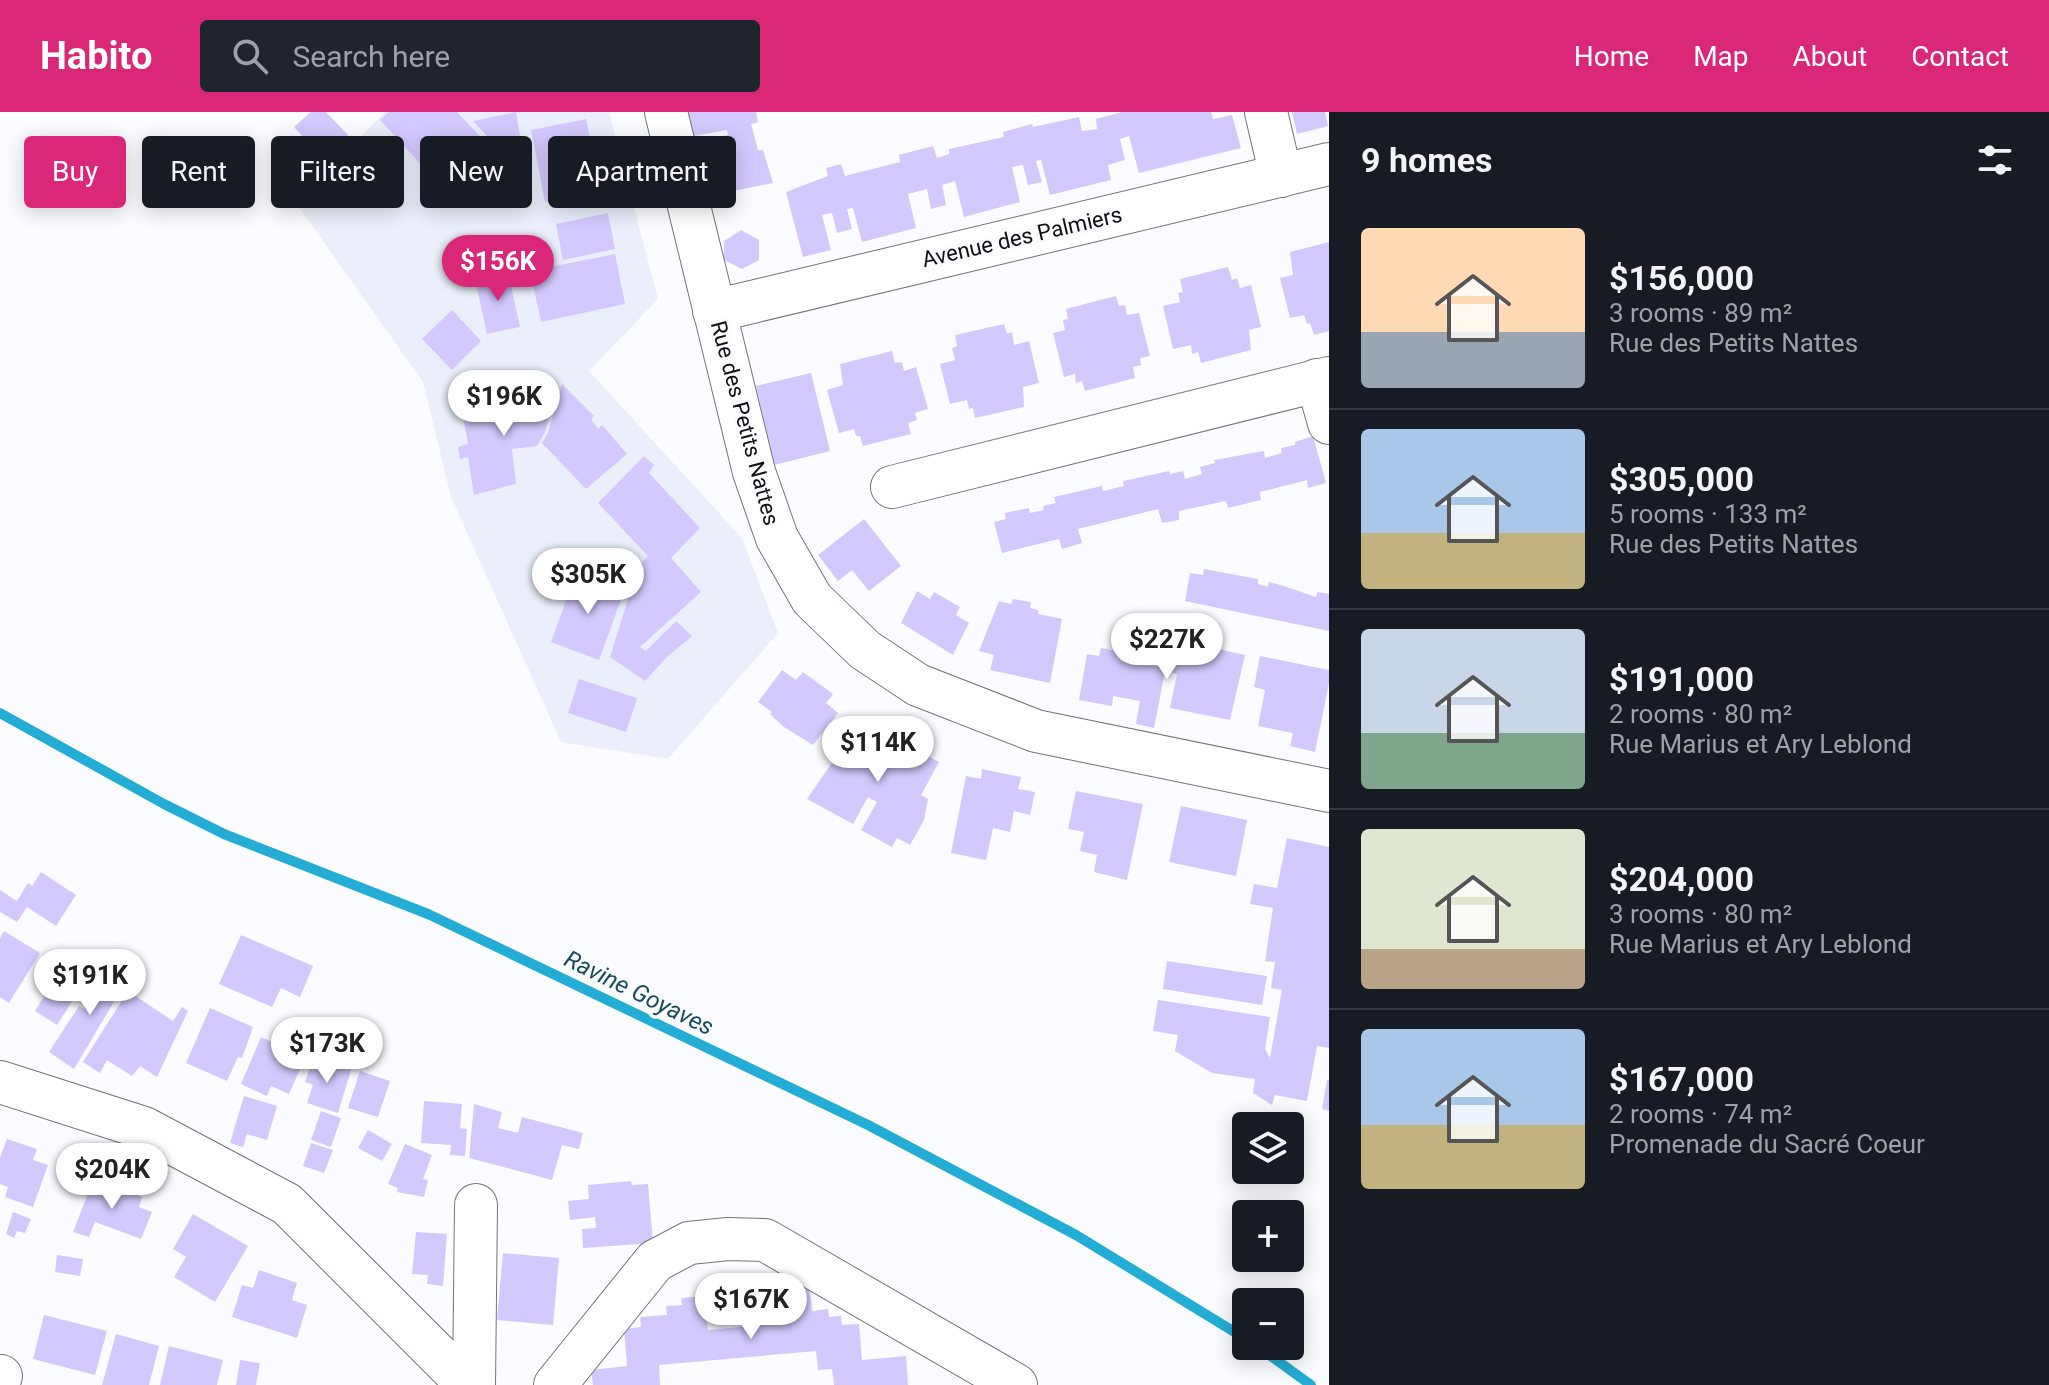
<!DOCTYPE html>
<meta charset="utf-8">
<style>
body{margin:0;font-family:Roboto,sans-serif;background:#20242c;color:#f1f3f6;height:100vh;display:flex;flex-direction:column;font-size:30px;white-space:nowrap}
*{box-sizing:border-box;margin:0}
p{font-size:26px;color:#9ea1a6}
.icon{flex:none;width:44px;height:44px;fill:none;stroke:currentColor;stroke-width:2;stroke-linecap:round;stroke-linejoin:round}
.map{position:relative;flex:1;overflow:hidden}
.drawer{display:flex;flex-direction:column;background:#171b24;width:720px}
.drawer>*{flex:none}
.top-card{position:absolute;left:24px;top:24px;width:760px;height:72px;display:flex;gap:16px}
.fabs{position:absolute;left:1232px;top:1000px;display:grid;gap:16px}
.fabs a{display:grid;place-items:center;width:72px;height:72px;border-radius:8px;background:#171b24;box-shadow:0 4px 20px #0003;font-size:40px}
.price{position:absolute;translate:-50% -68px;padding:0 18px;border-radius:28px;background:#fff;color:#222;font-size:26px;line-height:52px;filter:drop-shadow(0 2px 4px #0008)}
.price::after{content:'';position:absolute;left:50%;top:48px;width:24px;height:18px;margin-left:-12px;background:inherit;clip-path:polygon(0 0,100% 0,50% 100%)}
.price.selected{background:#db2777;color:#fff}
ul{padding:0;list-style:none}
li{display:flex;align-items:center;gap:24px;height:200px;padding:0 32px}
li+li{border-top:2px solid #363941}
li span{display:grid;place-items:center;flex:none;width:224px;height:160px;border-radius:8px;color:#555}
li>.icon{margin-inline-start:auto}
span .icon{width:96px;height:96px;fill:#fffc;stroke-width:1}
li b{font-size:34px}
h2{display:flex;justify-content:space-between;align-items:center;height:96px;padding:0 32px;font-size:34px}
.pill{padding:0 28px;border-radius:8px;background:#171b24;box-shadow:0 4px 20px #0003;font-size:28px;line-height:72px}
.pill.selected{background:#db2777;color:#fff}
header{display:flex;align-items:center;gap:48px;box-sizing:border-box;height:112px;padding:0 40px;background:#db2777;color:#fff}
header strong{font-size:38px}
nav{display:flex;gap:44px;margin-inline-start:auto;font-size:28px}
.search{width:560px;height:72px;background:#20242c;display:flex;align-items:center;gap:20px;box-sizing:border-box;padding:0 28px;border-radius:8px;color:#9ea1a6;font-size:30px}
main{display:flex;flex:1;min-height:0}
.map>svg:first-child{display:block}
.built{fill:#eaeffb}
.lines{fill:none;stroke-linecap:round;stroke-linejoin:round}
.stream{stroke:#23add5;stroke-width:10}
.building{fill:#d3c9fe}
.minor-casing{stroke:#737479;stroke-width:44}
.minor{stroke:#fff;stroke-width:42}
.labels{text-anchor:middle;dominant-baseline:central;stroke-width:7;stroke-linejoin:round;paint-order:stroke}
.street-label{font-size:22px;fill:#0f1011;stroke:#fafcff}
.water-label{font-size:24px;font-style:italic;fill:#164b5c;stroke:#fafcff}
</style>
<header>
<strong>Habito</strong>
<div class="search"><svg class="icon" aria-label="search" viewBox="0 0 24 24"><circle cx="10" cy="10" r="6"/><path d="M15 15l6 6"/></svg>Search here</div>
<nav><a>Home</a><a>Map</a><a>About</a><a>Contact</a></nav>
</header>
<main>
<div class="map">
<svg width="1329" height="1273" viewBox="0 0 1329 1273">
<rect width="100%" height="100%" fill="#fafcff"/>
<path class="built" d="M385,0H609L658,187L589,259L742,426L778,521L668,647L561,630L451,385L423,270L296,91Z"/>
<g class="lines">
<g class="stream">
<path d="M0,601L164,692L224,722L428,802L868,1013L1076,1123L1246,1227"/>
<path d="M1257,1234L1311,1273"/>
</g>
</g>
<g class="building">
<path d="M311,0H326L348,23L322,46L294,15Z"/>
<path d="M389,0H457L496,41L451,85L380,8Z"/>
<path d="M516,0L527,67L473,9Z"/>
<path d="M687,0H756L758,10L751,12L758,38H763L773,71L708,84L700,54L733,46L732,39L714,43L710,27L728,23L727,18L693,24Z"/>
<path d="M1122,0H1211L1213,7L1232,3L1241,36L1139,61L1129,24L1120,27L1125,48L1108,53L1111,68L1050,83L1041,48L1036,49L1042,70L1028,73L1023,53L1012,55L1020,90L964,105L955,69L942,73L946,93L931,97L927,77L908,82L916,116L862,130L853,96L847,97L852,117L837,121L832,101L822,103L831,138L803,145L786,80L828,64L826,56L841,52L845,64L900,50L899,43L933,34L937,46L949,42V37L1004,25L1003,20L1032,12L1033,15L1079,5L1082,19L1097,17L1096,7Z"/>
<path d="M1292,0H1325L1328,14L1297,22Z"/>
<path d="M586,7L601,79L545,90L531,18Z"/>
<path d="M608,101L615,137L563,148L556,112Z"/>
<path d="M741,118L759,128V148L742,157L724,148V129Z"/>
<path d="M1329,130V219L1314,223L1310,211L1307,212L1304,203L1290,206L1280,166L1293,163L1290,140Z"/>
<path d="M615,142L625,192L541,210L530,159Z"/>
<path d="M1228,155L1232,168L1237,166L1240,176L1251,173L1261,215L1249,218L1251,238L1201,251L1198,240L1192,242L1191,233L1173,237L1163,194L1180,190L1178,181L1183,180L1180,167Z"/>
<path d="M508,160L520,215L487,222L475,167Z"/>
<path d="M1116,184L1119,194L1125,193L1127,203L1139,201L1150,244L1140,246L1141,253L1133,255L1135,266L1085,279L1082,269L1076,271L1075,262L1064,265L1053,221L1065,218L1063,208L1068,207L1066,197Z"/>
<path d="M452,198L481,229L452,258L422,227Z"/>
<path d="M1004,212L1007,222L1012,220L1014,233L1029,229L1039,271L1023,275L1024,295L975,306L973,296L969,297L967,288L950,292L940,252L955,248L952,236L957,234L955,223Z"/>
<path d="M892,239L895,251L902,250L904,259L916,255L928,297L915,301L917,308L908,311L911,322L863,334L860,324H856L854,317L839,321L827,278L843,273L840,252Z"/>
<path d="M811,261L830,339L774,353L756,274Z"/>
<path d="M562,272L594,304L591,307L598,317L602,313L627,342L586,377L542,331L548,321Z"/>
<path d="M558,275L545,320L537,334L512,337L516,372L474,383L468,345L460,347L458,335L468,332L463,304L498,297L496,287L504,285L511,289Z"/>
<path d="M1313,324L1326,371L1308,376L1307,368L1260,380L1261,388L1228,396L1226,389L1179,399V408L1162,411L1158,397L1078,417L1082,431L1062,437L1059,427L1002,441L994,410L1006,407L1005,401L1029,396L1030,401L1044,398L1043,394L1056,391L1054,385L1102,374L1103,379L1124,374L1123,369L1169,359L1170,362L1183,359L1185,367L1202,362L1200,355L1215,351L1214,348L1264,339L1265,346L1282,341L1281,336L1295,333V330Z"/>
<path d="M644,344L654,353L649,361L700,416L671,446L701,480L640,535L646,539L676,509L692,524L667,545L645,569L610,545L630,481L624,469L648,444L598,391Z"/>
<path d="M864,407L901,454L869,479L852,458L838,469L818,443Z"/>
<path d="M1204,457L1258,467V472L1268,475L1269,470L1284,474L1316,485L1317,480L1329,482V519L1185,489L1190,461L1203,463Z"/>
<path d="M576,461L625,477L599,548L551,530Z"/>
<path d="M917,479L930,487L934,480L960,495L956,503L969,511L953,543L901,511Z"/>
<path d="M1013,487L1031,490L1030,496L1038,498V502L1062,507L1050,571L990,558L994,543L979,539L999,489L1011,492Z"/>
<path d="M1174,517L1191,520L1187,535L1213,540L1214,536L1245,543L1230,608L1170,596L1177,562L1165,559L1154,616L1136,612L1140,589L1113,584L1112,594L1079,588L1087,542L1099,544L1101,536L1122,540L1120,548L1166,556Z"/>
<path d="M1260,544L1329,558V571L1315,640L1290,634L1293,621L1258,614L1265,578L1254,575Z"/>
<path d="M782,558L796,568L803,560L833,582L826,591L838,601L813,633L784,615L770,602L772,600L758,590Z"/>
<path d="M579,567L637,586L626,620L568,601Z"/>
<path d="M862,607L939,650L921,683L928,687L924,708L910,733L897,726L892,735L861,718L877,690L868,685L853,712L807,687Z"/>
<path d="M982,657L1021,665L1018,677L1035,680L1030,703L1014,699L1010,720L993,716L986,748L951,741L966,664L981,667Z"/>
<path d="M1076,679L1143,692L1127,768L1094,760L1097,743L1080,739L1084,720L1068,717Z"/>
<path d="M1181,694L1247,708L1236,764L1169,750Z"/>
<path d="M1287,726L1329,735V936L1317,934L1307,989L1275,983L1272,993L1253,981L1255,967L1212,961L1175,939L1178,923L1153,919L1158,888L1270,905L1265,937L1270,946L1282,878L1271,876L1275,850L1265,849L1273,796L1250,792L1254,772L1277,776Z"/>
<path d="M41,760L76,783L56,814L27,795L17,810L0,800V778L17,789L28,771L32,774Z"/>
<path d="M4,819L40,841L9,891L0,885V826Z"/>
<path d="M241,823L313,854L300,885L281,876L272,895L219,872Z"/>
<path d="M112,849L131,861L74,957L49,940L79,894L84,897Z"/>
<path d="M1167,849L1267,864L1262,893L1163,877Z"/>
<path d="M59,860L82,874L57,913L35,899Z"/>
<path d="M128,879L173,909L182,895L188,899L157,965L140,954L132,964L107,948L100,961L83,950Z"/>
<path d="M210,896L253,915L242,946L238,945L227,969L186,951Z"/>
<path d="M261,925L288,937L286,940L304,948L289,982L271,974L267,984L241,972Z"/>
<path d="M329,926L359,936L353,953L324,943Z"/>
<path d="M313,946L351,958L338,1001L307,991L313,973L305,970Z"/>
<path d="M360,959L390,969L378,1005L348,996Z"/>
<path d="M1327,968H1329V999L1322,997Z"/>
<path d="M244,984L277,994L267,1028L247,1022L243,1035L230,1031Z"/>
<path d="M424,989L462,992L460,1016L467,1017L465,1044L450,1043L451,1033L421,1031Z"/>
<path d="M474,992L502,1000L498,1016L518,1021L522,1005L583,1021L579,1037L562,1033L552,1068L469,1046Z"/>
<path d="M321,999L341,1006L331,1035L311,1028Z"/>
<path d="M368,1018L392,1032L382,1049L358,1036Z"/>
<path d="M7,1027L37,1037L33,1048L48,1053L33,1095L5,1085L8,1075L0,1072V1046Z"/>
<path d="M311,1031L333,1038L324,1061L303,1054Z"/>
<path d="M405,1032L432,1043L423,1067L428,1068L424,1085L397,1080L398,1076L388,1072Z"/>
<path d="M94,1066L142,1085L139,1095L152,1100L141,1127L95,1110L89,1125L73,1120Z"/>
<path d="M631,1069L632,1073L648,1072L653,1131L583,1136L582,1117L596,1116L595,1105L570,1108L568,1089L589,1087L588,1073Z"/>
<path d="M13,1100L31,1107L25,1121L17,1119L14,1126L6,1122Z"/>
<path d="M193,1102L248,1134L215,1190L174,1165L186,1145L173,1137Z"/>
<path d="M416,1120L447,1122L443,1174L427,1172L428,1163L412,1162Z"/>
<path d="M503,1141L559,1146L553,1213L497,1208Z"/>
<path d="M57,1143L83,1147L80,1164L55,1160Z"/>
<path d="M259,1158L297,1171L292,1188L307,1193L297,1226L232,1205L242,1173L253,1176Z"/>
<path d="M791,1167L792,1176L809,1174L812,1199L828,1197L829,1205L841,1204L842,1213L859,1212L862,1248L906,1244L908,1273H834L832,1257L818,1258L816,1239L659,1253L660,1273H593L591,1258L627,1254L624,1217L641,1215L640,1205L667,1203L666,1194L682,1193L681,1186L704,1184L708,1218L764,1213L760,1170Z"/>
<path d="M44,1203L107,1219L95,1263L33,1247Z"/>
<path d="M116,1222L159,1234L149,1273H102Z"/>
<path d="M169,1234L223,1248L217,1273H160Z"/>
<path d="M240,1248L260,1251L256,1273H236Z"/>
</g>
<g class="lines">
<defs>
<g id="minor">
<path d="M666,0L754,360L777,426L812,487L865,538L918,573L1036,619L1329,679"/>
<path d="M1266,0L1281,64"/>
<path d="M714,199L1329,52"/>
<path d="M1317,268L1329,311"/>
<path d="M892,375L1329,266"/>
<path d="M0,970L144,1016L287,1092L468,1273"/>
<path d="M0,1267L1,1264"/>
<path d="M474,1273L476,1093"/>
<path d="M555,1273L655,1149L689,1131L728,1127L765,1128L1016,1273"/>
</g>
</defs>
<use href="#minor" class="minor-casing"/>
<use href="#minor" class="minor"/>
</g>
<g class="labels">
<g class="street-label">
<text transform="translate(1022 125) rotate(-13)">Avenue des Palmiers</text>
<text transform="translate(745 311) rotate(75)">Rue des Petits Nattes</text>
</g>
<g class="water-label">
<text transform="translate(639 881) rotate(26)">Ravine Goyaves</text>
</g>
</g>
</svg>
<div class="fabs">
<a><svg class="icon" aria-label="layers" viewBox="0 0 24 24"><path d="M12 4l9 5-9 5-9-5zM3 14l9 5 9-5"/></svg></a>
<a>+</a>
<a>−</a>
</div>
<b class="price selected" style="left:498px;top:191px">$156K</b>
<b class="price" style="left:504px;top:326px">$196K</b>
<b class="price" style="left:588px;top:504px">$305K</b>
<b class="price" style="left:1167px;top:569px">$227K</b>
<b class="price" style="left:878px;top:672px">$114K</b>
<b class="price" style="left:90px;top:905px">$191K</b>
<b class="price" style="left:327px;top:973px">$173K</b>
<b class="price" style="left:112px;top:1099px">$204K</b>
<b class="price" style="left:751px;top:1229px">$167K</b>
<div class="top-card">
<a class="pill selected">Buy</a>
<a class="pill">Rent</a>
<a class="pill">Filters</a>
<a class="pill">New</a>
<a class="pill">Apartment</a>
</div>
</div>
<section class="drawer">
<h2>9 homes<svg class="icon" aria-label="filters" viewBox="0 0 24 24"><path d="M4 7h16M4 17h16"/><circle cx="9" cy="7" r="2"/><circle cx="15" cy="17" r="2"/></svg></h2>
<ul>
<li><span style="background:linear-gradient(#ffd9b3 65%,#9aa5b1 0)"><svg class="icon" aria-label="home" viewBox="0 0 24 24"><path d="M3 11l9-7 9 7M6 9v11h12V9"/></svg></span><div><b>$156,000</b><p>3 rooms · 89 m²</p><p>Rue des Petits Nattes</p></div></li>
<li><span style="background:linear-gradient(#a9c7e8 65%,#c2b280 0)"><svg class="icon" aria-label="home" viewBox="0 0 24 24"><path d="M3 11l9-7 9 7M6 9v11h12V9"/></svg></span><div><b>$305,000</b><p>5 rooms · 133 m²</p><p>Rue des Petits Nattes</p></div></li>
<li><span style="background:linear-gradient(#c9d6e8 65%,#7fa58c 0)"><svg class="icon" aria-label="home" viewBox="0 0 24 24"><path d="M3 11l9-7 9 7M6 9v11h12V9"/></svg></span><div><b>$191,000</b><p>2 rooms · 80 m²</p><p>Rue Marius et Ary Leblond</p></div></li>
<li><span style="background:linear-gradient(#dfe7d0 75%,#b9a48a 0)"><svg class="icon" aria-label="home" viewBox="0 0 24 24"><path d="M3 11l9-7 9 7M6 9v11h12V9"/></svg></span><div><b>$204,000</b><p>3 rooms · 80 m²</p><p>Rue Marius et Ary Leblond</p></div></li>
<li><span style="background:linear-gradient(#a9c7e8 60%,#c2b280 0)"><svg class="icon" aria-label="home" viewBox="0 0 24 24"><path d="M3 11l9-7 9 7M6 9v11h12V9"/></svg></span><div><b>$167,000</b><p>2 rooms · 74 m²</p><p>Promenade du Sacré Coeur</p></div></li>
</ul>
</section>
</main>
